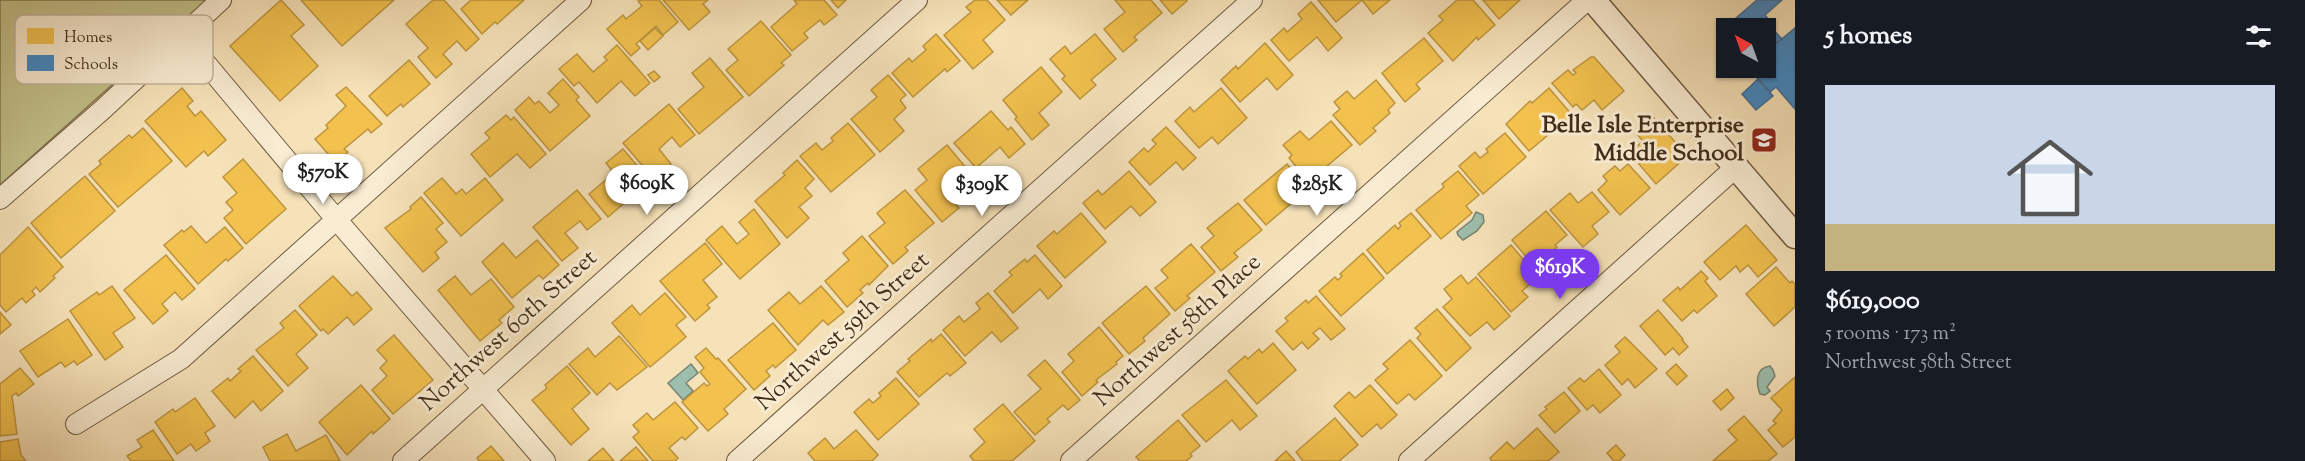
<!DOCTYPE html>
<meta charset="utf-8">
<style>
body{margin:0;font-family:"Sorts Mill Goudy",serif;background:#20242c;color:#f1f3f6;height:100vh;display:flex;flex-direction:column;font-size:22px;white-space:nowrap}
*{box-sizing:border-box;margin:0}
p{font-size:20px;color:#9ea1a6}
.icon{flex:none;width:33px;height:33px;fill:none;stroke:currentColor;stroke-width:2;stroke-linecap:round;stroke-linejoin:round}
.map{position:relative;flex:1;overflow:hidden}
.drawer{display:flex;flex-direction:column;background:#171b24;width:510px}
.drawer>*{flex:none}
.needle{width:39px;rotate:319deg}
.buttons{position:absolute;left:1716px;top:18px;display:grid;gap:12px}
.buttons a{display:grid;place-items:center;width:60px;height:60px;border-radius:0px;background:#171b24;box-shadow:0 2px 4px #0004;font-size:30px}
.price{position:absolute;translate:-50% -51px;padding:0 14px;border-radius:21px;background:#fff;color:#222;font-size:20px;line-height:39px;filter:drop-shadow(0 2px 3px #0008)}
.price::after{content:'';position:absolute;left:50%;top:36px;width:18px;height:14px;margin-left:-9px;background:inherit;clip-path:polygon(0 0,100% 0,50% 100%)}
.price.current{background:#7c3aed;color:#fff}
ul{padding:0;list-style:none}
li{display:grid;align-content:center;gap:12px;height:318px;padding:0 30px}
li span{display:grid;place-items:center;height:186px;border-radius:0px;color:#555}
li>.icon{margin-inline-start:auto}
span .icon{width:108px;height:108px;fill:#fffc;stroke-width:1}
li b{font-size:26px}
h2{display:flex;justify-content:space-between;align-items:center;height:72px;padding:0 30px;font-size:26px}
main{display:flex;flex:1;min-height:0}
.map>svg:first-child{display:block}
.green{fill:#c3c18a;stroke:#827652;stroke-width:1.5}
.water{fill:#9dbeac;stroke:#788471;stroke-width:1.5}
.homes{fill:#f2c14e;stroke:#bd943e;stroke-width:1.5}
.schools{fill:#3f88c5;stroke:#406c91;stroke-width:1.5}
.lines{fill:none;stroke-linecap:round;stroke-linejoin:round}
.minor-casing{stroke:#6e5a41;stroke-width:22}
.tertiary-casing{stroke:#6e5a41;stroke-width:27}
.minor{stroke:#f9ecd2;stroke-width:20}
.tertiary{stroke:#f9ecd2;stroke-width:24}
.labels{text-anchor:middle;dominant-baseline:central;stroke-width:6;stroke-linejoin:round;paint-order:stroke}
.poi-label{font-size:24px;font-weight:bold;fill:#412c19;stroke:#f9ecd2;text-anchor:end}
.street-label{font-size:24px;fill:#412c19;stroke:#f9ecd2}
.key{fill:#f9ecd2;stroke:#c2b29a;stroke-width:1.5}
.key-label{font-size:16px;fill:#412c19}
</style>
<main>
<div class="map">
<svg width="1795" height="461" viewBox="0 0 1795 461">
<rect width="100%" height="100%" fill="#f6e2b9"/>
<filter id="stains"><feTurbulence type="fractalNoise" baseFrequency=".00333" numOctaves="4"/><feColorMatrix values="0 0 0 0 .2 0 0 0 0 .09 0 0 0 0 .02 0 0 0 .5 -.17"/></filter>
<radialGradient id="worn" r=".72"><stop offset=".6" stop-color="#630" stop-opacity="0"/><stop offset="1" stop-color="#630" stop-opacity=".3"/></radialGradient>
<path class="green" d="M0,0H207L0,185Z"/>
<g class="water">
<path d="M1476,212L1483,215L1484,222L1477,231L1463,240L1458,235L1457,232L1472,220Z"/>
<path d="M691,364L698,373L686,383L693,391L683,400L668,383Z"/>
<path d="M1770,366L1773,370L1775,376L1767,387L1770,391L1765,395L1760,394C1756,383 1755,368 1770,366Z"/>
</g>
<g class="homes">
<path d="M281,0L304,25L291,36L318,66L280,101L230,46Z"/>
<path d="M301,0H394L342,46Z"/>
<path d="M433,0H444L479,39L466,51L457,41L443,54L452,64L436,78L418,57L428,48L406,24Z"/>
<path d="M471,0H524L497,24L495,22L482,34L461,9Z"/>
<path d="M640,0H659L678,22L663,35L656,26L636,44L640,48L631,56L607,29L623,15L626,19L642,6L638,1Z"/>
<path d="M663,0H708L703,4L710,12L689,30Z"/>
<path d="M794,0H824L837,15L824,25L820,20L804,33L808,38L792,51L771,27L797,4Z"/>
<path d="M831,0H846L838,8Z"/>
<path d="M975,0H987L1005,20L983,40L993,52L973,69L944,35L971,12L966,7Z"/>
<path d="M997,0H1028L1011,15Z"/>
<path d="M1115,0H1151L1162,13L1134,37L1137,40L1123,52L1104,29L1125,12Z"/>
<path d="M1160,0H1187V1L1172,14Z"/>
<path d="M1318,0H1362L1336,22Z"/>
<path d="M1362,0H1390L1373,14Z"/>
<path d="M1457,0H1473L1495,25L1478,40L1477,37L1453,61L1428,33L1443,20L1439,16Z"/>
<path d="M1483,0H1520L1499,19Z"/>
<path d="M1311,2L1342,38L1328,51L1317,37L1289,61L1271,40L1284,28L1287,32L1302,19L1298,14Z"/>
<path d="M761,21L791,55L781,63L784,65L749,96L726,70L738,60L728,49Z"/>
<path d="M655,28L663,36L648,50L640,41Z"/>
<path d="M936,34L960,61L947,72L945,69L913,97L892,73L909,58L912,62L926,50L923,46Z"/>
<path d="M1095,34L1116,59L1091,80L1096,85L1080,99L1062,79L1065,76L1050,59L1065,46L1071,54Z"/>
<path d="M1424,38L1443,61L1416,84L1420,89L1405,102L1382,73Z"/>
<path d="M1265,43L1293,75L1277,90L1267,78L1240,102L1221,80L1236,66L1238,69Z"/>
<path d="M617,45L650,83L635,96L621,81L597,103L579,82L574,86L559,69L577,54L593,72L607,60L604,57Z"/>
<path d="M1591,57H1594L1624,91L1602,110L1594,100L1582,110L1576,104L1573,107L1552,83L1568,70L1573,75L1576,73L1573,70Z"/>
<path d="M710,58L743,97L699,134L678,109L704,87L692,73Z"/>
<path d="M409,60L430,84L403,107L401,104L387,116L369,96Z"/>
<path d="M1041,67L1062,92L1039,113L1049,125L1032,140L1015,119L1017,117L1003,100Z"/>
<path d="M654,71L660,77L654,82L648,75Z"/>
<path d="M888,75L906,95L900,100L906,108L894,119L904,131L880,152L851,119L877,97L871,90Z"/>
<path d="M563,79L579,97L576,100L590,116L550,151L515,110L529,97L535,104L539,101L550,113L559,105L548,93Z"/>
<path d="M1376,80L1395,103L1388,110L1390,113L1373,128L1376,131L1360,145L1333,115L1340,109L1334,102L1347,91L1354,99Z"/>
<path d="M346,87L382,124L371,133L368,129L344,149L348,152L336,163L315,139L328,128L326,125L346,106L336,95Z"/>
<path d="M182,88L193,101L187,106L195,116L201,111L226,140L208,156L204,151L186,167L145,121Z"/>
<path d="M1221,88L1247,118L1218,144L1212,137L1199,148L1175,121L1190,107L1194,112Z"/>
<path d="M1549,88L1572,115L1529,151L1506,124L1530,101L1532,103Z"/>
<path d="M669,104L695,135L680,147L672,137L659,149L671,164L654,179L623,143Z"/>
<path d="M991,111L1008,130L1011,127L1025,144L1009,158L1000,147L976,168L954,143Z"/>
<path d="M506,115L511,120L514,117L546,154L530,168L517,154L490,177L471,154L490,138L485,133Z"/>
<path d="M1653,117L1677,144L1675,146L1685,158L1656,184L1639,164L1645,158L1636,147L1643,141L1636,133Z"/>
<path d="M1331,121L1352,145L1326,167L1331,173L1314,188L1289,158L1292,155L1283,145L1300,131L1309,140Z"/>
<path d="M848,123L875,155L831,192L800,156L816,143L822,150L833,141L831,138Z"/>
<path d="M1166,127L1196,158L1183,170L1176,162L1150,185L1129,162L1144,148L1148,152L1156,144L1152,140Z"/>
<path d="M143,128L172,161L118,207L89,174L101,164L99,161L129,135L132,138Z"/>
<path d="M1505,133L1526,157L1483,194L1459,166L1475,152L1480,158L1488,152L1486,149Z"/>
<path d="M947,145L977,181L953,201L959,208L942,222L915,190L927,180L918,169Z"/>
<path d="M623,149L650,181L608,217L589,194L614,173L606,163Z"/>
<path d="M243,159L286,209L246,244L224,218L233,210L226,202L237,193L223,177Z"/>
<path d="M797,160L814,179L805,188L812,196L799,207L809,218L787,238L755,201L785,175L783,173Z"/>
<path d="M1287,164L1308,189L1266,225L1244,200Z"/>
<path d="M1628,164L1650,188L1620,215L1598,190L1607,181L1603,176L1615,166L1620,171Z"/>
<path d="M1129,171L1156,202L1140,216L1131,206L1105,229L1083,203L1098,190L1102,195Z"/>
<path d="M1458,171L1479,195L1466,206L1472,213L1441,239L1416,210L1444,187L1442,184Z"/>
<path d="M85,176L115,211L61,258L31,223Z"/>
<path d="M442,178L456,194L462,189L466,194L485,178L503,200L461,236L424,193Z"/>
<path d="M577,190L601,219L587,230L580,221L565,233L578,248L562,261L533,227Z"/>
<path d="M905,190L934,223L905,247L908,251L893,264L869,236L885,223L877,213Z"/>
<path d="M1592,192L1609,212L1592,226L1598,234L1583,247L1550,210L1570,193L1578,203Z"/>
<path d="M421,197L443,223L436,229L447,242L435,252L439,258L423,272L385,228L411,209L410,207Z"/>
<path d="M1238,203L1262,230L1234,253L1238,257L1221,271L1201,247L1214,236L1207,228Z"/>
<path d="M754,209L780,244L740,279L706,240L722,226L737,244L749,234L739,222Z"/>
<path d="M1546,211L1567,235L1555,245L1557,247L1554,250L1565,263L1546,280L1512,240Z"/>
<path d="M1081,213L1106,242L1065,278L1037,246L1054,231L1057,234Z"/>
<path d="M1411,213L1431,236L1387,274L1367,250L1395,225L1398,229L1401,226L1399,223Z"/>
<path d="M1746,225L1777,260L1758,277L1748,265L1740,272L1736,266L1720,280L1704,262Z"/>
<path d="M191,226L206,243L225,227L243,248L228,261L226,259L198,284L164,245L182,230L184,232Z"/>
<path d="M28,227L63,267L53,276L55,278L40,292L36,287L32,291L35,295L26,303L22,298L6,312L0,305V255Z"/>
<path d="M862,236L888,266L869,285L868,283L860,290L863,293L847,307L825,281L849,260L843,253Z"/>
<path d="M537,240L559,265L543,279L539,275L512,298L482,262L503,243L516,258Z"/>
<path d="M705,243L722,264L703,280L717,297L707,305L710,308L695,321L660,281Z"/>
<path d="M1191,244L1215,272L1187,296L1190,298L1175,311L1155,288L1168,278L1161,270Z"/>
<path d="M1511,245L1538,277L1522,291L1528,297L1511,312L1478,274Z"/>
<path d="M1363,253L1384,278L1341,316L1319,291L1335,277L1338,280L1342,276L1340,274Z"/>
<path d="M166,255L195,289L182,300L175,292L162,304L168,311L153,324L124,290Z"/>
<path d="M1035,255L1062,286L1048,299L1040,289L1013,313L994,291L1012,275L1009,272L1025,259L1027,262Z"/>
<path d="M1776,267L1790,283L1792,281L1795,284V307L1774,326L1746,294Z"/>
<path d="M1701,271L1708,278L1705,281L1717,296L1697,313L1694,310L1682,321L1663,300L1678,287L1680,290Z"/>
<path d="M1461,275L1468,284L1476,277L1510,316L1494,330L1487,322L1470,336L1443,307L1452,299L1444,289Z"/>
<path d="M333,276L352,296L357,292L372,309L354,325L347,317L328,334L323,329L321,331L299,306Z"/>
<path d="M455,276L471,295L491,279L514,307L499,320L502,323L480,341L438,290Z"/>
<path d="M112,286L135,318L113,333L123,347L105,360L70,311L97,292L99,295Z"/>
<path d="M821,286L844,312L828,325L823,320L798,345L768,310L789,292L800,304Z"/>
<path d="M1146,286L1170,314L1143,338L1145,341L1129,354L1102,323Z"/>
<path d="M665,293L686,317L676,325L686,337L650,367L612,323L632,305L640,315Z"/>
<path d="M988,293L1018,328L1001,342L992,332L965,356L943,330L959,316L964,322L980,309L976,303Z"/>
<path d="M1316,296L1345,329L1331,340L1320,328L1313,333L1319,339L1308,349L1302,342L1293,350L1276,331L1288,321L1285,318L1306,300L1308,303Z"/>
<path d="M1437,309L1471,348L1446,371L1417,338L1421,334L1415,328Z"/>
<path d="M295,310L317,335L296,354L308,368L288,386L256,350L284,328L280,323Z"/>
<path d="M1658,310L1683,339L1682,340L1688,347L1679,355L1673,348L1665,355L1640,326Z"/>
<path d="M0,312L11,325L0,334Z"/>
<path d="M68,319L92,355L77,365L74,361L65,367L61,362L38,377L20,351Z"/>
<path d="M773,323L796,350L775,368L773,365L766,371L770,376L754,390L728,360Z"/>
<path d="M1099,327L1123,356L1116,362L1117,364L1096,380L1098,382L1082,396L1062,372L1074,361L1068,354Z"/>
<path d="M941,334L966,363L950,376L947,373L919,397L897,372L910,361L908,359L931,339L932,342Z"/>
<path d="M394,335L433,380L393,414L372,390L387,376L380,368L387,361L377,350Z"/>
<path d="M619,336L647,367L617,390L610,383L597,395L569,364L588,348L595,357Z"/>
<path d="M1625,337L1657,369L1635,388L1628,379L1622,385L1605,365L1620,352L1615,346Z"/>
<path d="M1410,340L1442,376L1415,400L1409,394L1397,404L1375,380L1388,369L1383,364Z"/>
<path d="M1273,343L1296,370L1257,404L1228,371L1245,356L1248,359L1259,349L1262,353Z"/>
<path d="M706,348L716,359L718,358L746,389L724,409L728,414L708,431L682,402L704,383L707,386L710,384L700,372L704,368L695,357Z"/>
<path d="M253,356L283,391L261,411L253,401L235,418L212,391L228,378L230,381L241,371L238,369Z"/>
<path d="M1045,360L1080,400L1068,410L1063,405L1047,419L1050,422L1035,435L1014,412L1041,389L1028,375Z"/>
<path d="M1676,364L1687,376L1677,385L1666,373Z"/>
<path d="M567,366L590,393L572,409L589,429L571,445L532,400L547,388L545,385Z"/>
<path d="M20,368L34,384L18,396L16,393L12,396L17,434L0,436V384Z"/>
<path d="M1599,369L1621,395L1600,413L1593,405L1587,410L1568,388L1580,378L1584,382Z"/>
<path d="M1795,377V437L1783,447L1768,430L1776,423L1773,421L1782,410L1771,398Z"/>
<path d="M896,378L919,404L878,440L854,412L869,399L873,403L881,396L879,393Z"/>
<path d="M1226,380L1257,416L1240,430L1232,420L1206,442L1182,415Z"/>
<path d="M361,385L390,419L373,434L372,431L347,455L319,422Z"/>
<path d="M1370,385L1397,415L1381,429L1377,424L1362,437L1334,406L1349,392L1355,398Z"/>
<path d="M1727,389L1734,398L1721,410L1713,401Z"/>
<path d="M1564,392L1580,411L1555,433L1539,415L1547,409L1545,407Z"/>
<path d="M195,398L215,426L205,433L210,441L196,451L191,444L177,454L155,422L173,409L175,412Z"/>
<path d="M675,402L698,428L685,440L682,437L669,448L678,458L675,461H653L633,437L639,432L633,425L647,413L653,420Z"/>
<path d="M1003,404L1035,441L1012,461H974L970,456L985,442L974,429Z"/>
<path d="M1744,416L1777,454L1768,461H1713L1737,440L1728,430Z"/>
<path d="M1335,418L1358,445L1339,461H1303L1296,452Z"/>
<path d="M1178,420L1200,446L1190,454L1192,456L1186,461H1140L1136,457Z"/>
<path d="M1537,428L1559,452L1548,461H1492L1490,458L1507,442L1514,449Z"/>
<path d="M153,430L174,461H131L127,456L142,447L137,440Z"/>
<path d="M856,430L878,455L872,461H815L808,453L825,438L834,449Z"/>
<path d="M287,434L296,451L326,435L340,461H270L263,447Z"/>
<path d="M18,439L21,455L26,461H0V442Z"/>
<path d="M1616,445L1625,455L1619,461H1614L1607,453Z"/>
<path d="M491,446L504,461H479L477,458Z"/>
<path d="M636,447L648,461H620Z"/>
<path d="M603,448L614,461H588Z"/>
<path d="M1286,451L1295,461H1275Z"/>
</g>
<g class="schools">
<path d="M1757,0H1782L1765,15L1768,19L1765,21L1782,39L1777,43L1761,24L1758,26L1755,23L1749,28H1726V35L1722,30Z"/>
<path d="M1795,28V109L1776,87L1770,92L1748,68H1766V36L1769,34L1777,43Z"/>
<path d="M1758,79L1773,96L1756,110L1742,94Z"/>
</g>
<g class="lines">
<defs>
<g id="minor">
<path d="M182,35L336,219L545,461"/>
<path d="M0,199L101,111L221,0"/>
<path d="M76,424L181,359L581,0"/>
<path d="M403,461L917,0"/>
<path d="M737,461L1252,0"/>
<path d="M1071,461L1587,0"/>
<path d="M1409,461L1735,168"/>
</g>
<path id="tertiary" d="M1593,0L1795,236"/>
</defs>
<use href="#minor" class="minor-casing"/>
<use href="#tertiary" class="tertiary-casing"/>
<use href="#minor" class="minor"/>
<use href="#tertiary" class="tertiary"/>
</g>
<defs>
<symbol id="school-square" viewBox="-11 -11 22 22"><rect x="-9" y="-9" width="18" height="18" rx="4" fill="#8f2418" stroke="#f9ecd2"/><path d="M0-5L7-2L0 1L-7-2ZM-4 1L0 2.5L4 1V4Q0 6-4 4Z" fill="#fff"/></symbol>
</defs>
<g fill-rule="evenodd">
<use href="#school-square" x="1749" y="125" width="30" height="30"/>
</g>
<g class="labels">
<g class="poi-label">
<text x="1744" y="126">Belle Isle Enterprise<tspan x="1744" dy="28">Middle School</tspan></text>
</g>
<g class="street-label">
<text transform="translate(509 331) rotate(-42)">Northwest 60th Street</text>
<text transform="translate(1178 331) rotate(-42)">Northwest 58th Place</text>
<text transform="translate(843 332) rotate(-42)">Northwest 59th Street</text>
</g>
</g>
<rect x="15" y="15" width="198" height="69" rx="9" class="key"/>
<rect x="27" y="28" width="27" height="16" fill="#f2c14e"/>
<rect x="27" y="55" width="27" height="16" fill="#3f88c5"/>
<g class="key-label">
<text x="64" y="42">Homes</text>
<text x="64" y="69">Schools</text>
</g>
<rect width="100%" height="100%" filter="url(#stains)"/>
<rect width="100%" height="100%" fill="url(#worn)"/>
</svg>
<div class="buttons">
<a><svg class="needle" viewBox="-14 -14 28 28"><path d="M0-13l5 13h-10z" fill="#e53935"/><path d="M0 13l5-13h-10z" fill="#9ea1a6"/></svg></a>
</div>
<b class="price" style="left:323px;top:205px">$570K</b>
<b class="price" style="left:647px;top:216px">$609K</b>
<b class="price" style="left:982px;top:217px">$309K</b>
<b class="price" style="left:1317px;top:217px">$285K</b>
<b class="price current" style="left:1560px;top:300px">$619K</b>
</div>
<section class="drawer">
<h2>5 homes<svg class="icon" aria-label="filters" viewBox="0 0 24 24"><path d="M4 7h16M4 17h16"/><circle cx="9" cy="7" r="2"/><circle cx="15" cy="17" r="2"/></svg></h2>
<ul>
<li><span style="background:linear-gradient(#c9d6e8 75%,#c2b280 0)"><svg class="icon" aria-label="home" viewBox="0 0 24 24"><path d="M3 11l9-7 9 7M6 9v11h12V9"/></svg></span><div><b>$619,000</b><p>5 rooms · 173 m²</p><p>Northwest 58th Street</p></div></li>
</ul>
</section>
</main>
